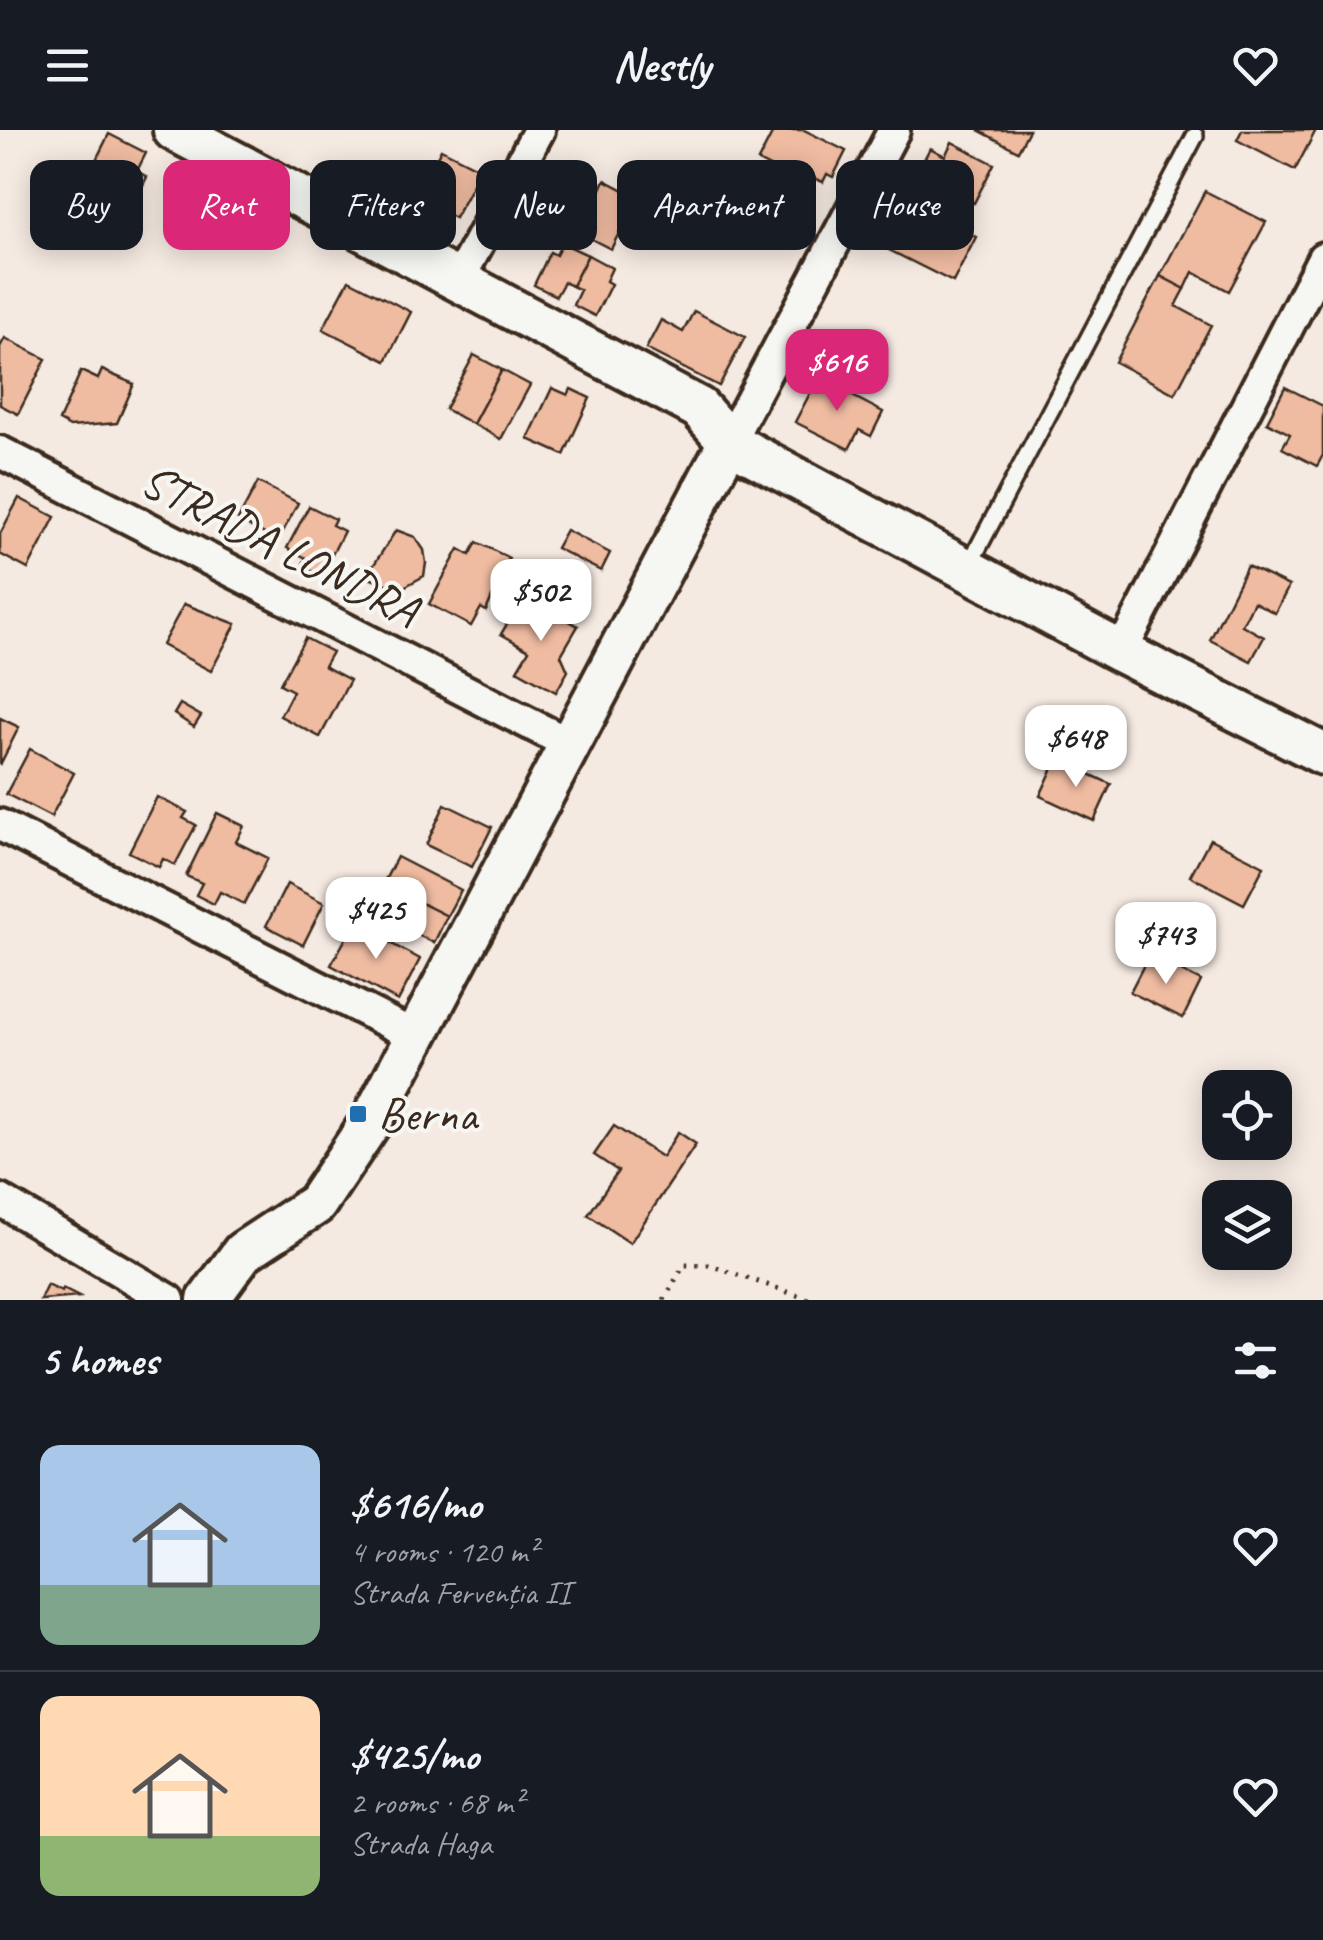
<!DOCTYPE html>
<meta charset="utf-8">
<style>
body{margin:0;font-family:Caveat,sans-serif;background:#20242c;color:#f1f3f6;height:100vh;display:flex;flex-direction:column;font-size:38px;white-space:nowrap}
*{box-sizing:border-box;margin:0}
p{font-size:32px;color:#9ea1a6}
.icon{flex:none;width:55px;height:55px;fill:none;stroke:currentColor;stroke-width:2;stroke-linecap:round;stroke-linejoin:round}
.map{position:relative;height:1170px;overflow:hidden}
.panel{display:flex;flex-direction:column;background:#171b24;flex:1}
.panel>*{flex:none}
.hud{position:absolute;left:30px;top:30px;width:1265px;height:90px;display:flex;gap:20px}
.controls{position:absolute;left:1202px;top:940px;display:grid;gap:20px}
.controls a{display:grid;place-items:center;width:90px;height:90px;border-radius:20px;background:#171b24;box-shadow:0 5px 25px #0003;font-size:50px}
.price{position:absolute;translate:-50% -85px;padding:0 22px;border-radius:20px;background:#fff;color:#222;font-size:32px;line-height:65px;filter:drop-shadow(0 2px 5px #0008)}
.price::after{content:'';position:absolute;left:50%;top:60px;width:30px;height:22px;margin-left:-15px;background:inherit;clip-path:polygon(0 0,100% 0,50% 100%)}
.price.on{background:#db2777;color:#fff}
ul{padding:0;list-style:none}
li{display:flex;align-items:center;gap:30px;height:250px;padding:0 40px}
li+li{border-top:2px solid #363941}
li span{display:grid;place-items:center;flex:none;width:280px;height:200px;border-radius:20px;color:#555}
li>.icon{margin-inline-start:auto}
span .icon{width:120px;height:120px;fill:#fffc;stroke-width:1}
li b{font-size:42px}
h2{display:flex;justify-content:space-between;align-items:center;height:120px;padding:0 40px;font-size:42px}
.pill{padding:0 35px;border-radius:20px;background:#171b24;box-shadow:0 5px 25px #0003;font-size:35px;line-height:90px}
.pill.on{background:#db2777;color:#fff}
header{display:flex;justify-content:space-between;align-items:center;height:130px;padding:0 40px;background:#171b24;font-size:45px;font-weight:600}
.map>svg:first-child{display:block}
.building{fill:#efbba1;stroke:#3b2a1e;stroke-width:2.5}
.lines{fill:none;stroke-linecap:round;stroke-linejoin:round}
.service-casing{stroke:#3b2a1e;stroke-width:22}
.minor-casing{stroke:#3b2a1e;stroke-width:38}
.tertiary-casing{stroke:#3b2a1e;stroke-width:48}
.path{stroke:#3b2a1e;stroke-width:5;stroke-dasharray:2.5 8;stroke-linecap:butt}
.service{stroke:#f6f6f2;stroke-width:15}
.minor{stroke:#f6f6f2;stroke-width:30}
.tertiary{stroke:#f6f6f2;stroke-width:40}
.poi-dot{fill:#1f6fb2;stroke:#f6f6f2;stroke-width:4}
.labels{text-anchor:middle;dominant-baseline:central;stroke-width:8;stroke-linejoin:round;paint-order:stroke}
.street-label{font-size:48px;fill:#3b2a1e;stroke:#f6f6f2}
.poi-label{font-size:48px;fill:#3b2a1e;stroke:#f6f6f2;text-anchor:start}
</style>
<header><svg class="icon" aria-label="menu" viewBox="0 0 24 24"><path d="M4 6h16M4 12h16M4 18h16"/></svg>Nestly<svg class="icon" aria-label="heart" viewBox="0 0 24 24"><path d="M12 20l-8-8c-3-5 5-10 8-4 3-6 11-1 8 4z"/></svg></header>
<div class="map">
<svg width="1323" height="1170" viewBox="0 0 1323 1170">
<rect width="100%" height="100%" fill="#f5eae2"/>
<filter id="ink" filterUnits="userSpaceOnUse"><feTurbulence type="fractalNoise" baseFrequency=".01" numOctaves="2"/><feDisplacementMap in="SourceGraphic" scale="20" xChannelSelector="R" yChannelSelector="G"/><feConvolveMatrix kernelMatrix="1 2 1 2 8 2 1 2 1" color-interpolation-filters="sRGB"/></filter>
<g filter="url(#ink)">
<g class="building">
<path d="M774,0H804L846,21L833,47L827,44L823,52L814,48L809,57L758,31Z"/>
<path d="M978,0H1029L1018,21Z"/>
<path d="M1242,0H1316L1295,40L1237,10Z"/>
<path d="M109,4L146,23L137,41L147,47L120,101L107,94L97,113L63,96Z"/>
<path d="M952,12L994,34L974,73L965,68L957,84L922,66L925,60L912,53L930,18L945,26Z"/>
<path d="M441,19L481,39L455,88L416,68Z"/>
<path d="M571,46L600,61L605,50L637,67L611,119L566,96L570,88L561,83L564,77L557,73Z"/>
<path d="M1205,61L1266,92L1229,161L1193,142L1185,159L1160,146Z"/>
<path d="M904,71L976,107L953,152L881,116Z"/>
<path d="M562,113L588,125L572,156L564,152L556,166L534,155L550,122L556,125Z"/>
<path d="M588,125L612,138L606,151L611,154L595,186L573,175L580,160L572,156Z"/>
<path d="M1160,146L1185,159L1176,176L1211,195L1175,264L1115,232Z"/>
<path d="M349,150L411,182L386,231L323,199Z"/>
<path d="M694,181L745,207L719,256L646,219L661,190L683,202Z"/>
<path d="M5,208L46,229L18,284L0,275V217Z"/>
<path d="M474,225L502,240L473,294L445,279Z"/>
<path d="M102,240L134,254L117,293L70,297L59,291L81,241L98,249Z"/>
<path d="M502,240L530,255L501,309L473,294Z"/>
<path d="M818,248L883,282L871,306L859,300L849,319L795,292Z"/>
<path d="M1285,257L1323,276V325L1317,336L1282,318L1290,304L1267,292Z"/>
<path d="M552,258L568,265L571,259L590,268L564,325L528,309Z"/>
<path d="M258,352L298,373L278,411L238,390Z"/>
<path d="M19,368L55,387L28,439L0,424V404Z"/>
<path d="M309,376L335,389L332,395L344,401L321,446L302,436L306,428L287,418Z"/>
<path d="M396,400L415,407L424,420L426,433L424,446L400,459L366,447Z"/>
<path d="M566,400L610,423L601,441L556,418Z"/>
<path d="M477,412L509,428L486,481L481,478L471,496L429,474L459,419L470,425Z"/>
<path d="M1247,436L1289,456L1275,483L1254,472L1242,495L1264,507L1251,531L1210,510Z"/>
<path d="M184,474L236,494L211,541L162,515Z"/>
<path d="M519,474L540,486L545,477L578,496L561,525L568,541L556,562L517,540L529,520L501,504Z"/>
<path d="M305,508L332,522L324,536L350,550L320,607L280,586L293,561L280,554Z"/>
<path d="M180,574L201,586L194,597L174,584Z"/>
<path d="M0,588L19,597L0,635Z"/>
<path d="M30,619L74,643L51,687L6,664Z"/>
<path d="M1057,629L1111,654L1094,691L1040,666Z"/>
<path d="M157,667L187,682L183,688L196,695L175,735L163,729L159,737L129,722Z"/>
<path d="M445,674L492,697L472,737L426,715Z"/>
<path d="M217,683L244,696L236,712L268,728L244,774L220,762L214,774L196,765L202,753L186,746Z"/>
<path d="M1210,709L1264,736L1244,774L1190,746Z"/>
<path d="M397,727L461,760L447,786L383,754Z"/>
<path d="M287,754L324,773L303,815L266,796Z"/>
<path d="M383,754L447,786L434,813L370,780Z"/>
<path d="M354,794L420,829L398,871L331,835Z"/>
<path d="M1149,825L1201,851L1183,888L1130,862Z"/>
<path d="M614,996L662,1027L678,1002L696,1014L630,1113L588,1085L618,1041L594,1025Z"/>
<path d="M47,1155L62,1162L63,1159L79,1167L40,1170Z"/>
</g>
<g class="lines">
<defs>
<path id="service" d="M968,437L1195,6"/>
<g id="minor">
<path d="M458,151L539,0"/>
<path d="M729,312L894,0"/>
<path d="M0,322L573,616"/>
<path d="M1121,522L1323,128"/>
<path d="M0,695L417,907"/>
<path d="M0,1070L169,1170"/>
</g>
<g id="tertiary">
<path d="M174,0L699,278L729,312L755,326L1121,522L1323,624"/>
<path d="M208,1170L243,1122L316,1074L372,990L729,312"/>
</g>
</defs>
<use href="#service" class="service-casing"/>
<use href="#minor" class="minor-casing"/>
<use href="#tertiary" class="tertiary-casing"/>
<path class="path" d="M664,1170L684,1135H709L811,1170"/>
<use href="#service" class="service"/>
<use href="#minor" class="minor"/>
<use href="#tertiary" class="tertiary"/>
</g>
</g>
<rect class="poi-dot" x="348" y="974" width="20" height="20" rx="5"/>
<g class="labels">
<g class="street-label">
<text transform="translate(280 415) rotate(27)">STRADA LONDRA</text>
</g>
<g class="poi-label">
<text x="378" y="984">Berna</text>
</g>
</g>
</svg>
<div class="controls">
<a><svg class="icon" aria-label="locate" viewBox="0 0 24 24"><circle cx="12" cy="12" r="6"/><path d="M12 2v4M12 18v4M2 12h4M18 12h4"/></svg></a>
<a><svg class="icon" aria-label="layers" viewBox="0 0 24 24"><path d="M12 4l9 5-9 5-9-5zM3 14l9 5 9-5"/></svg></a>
</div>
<b class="price on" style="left:837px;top:284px">$616</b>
<b class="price" style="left:541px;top:514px">$502</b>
<b class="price" style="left:1076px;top:660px">$648</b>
<b class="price" style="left:376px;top:832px">$425</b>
<b class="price" style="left:1166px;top:857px">$743</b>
<div class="hud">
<a class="pill">Buy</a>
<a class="pill on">Rent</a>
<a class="pill">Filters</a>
<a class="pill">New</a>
<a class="pill">Apartment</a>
<a class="pill">House</a>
</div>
</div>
<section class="panel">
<h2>5 homes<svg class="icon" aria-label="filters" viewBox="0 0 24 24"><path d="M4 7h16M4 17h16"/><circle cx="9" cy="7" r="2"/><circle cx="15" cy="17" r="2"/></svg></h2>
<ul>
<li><span style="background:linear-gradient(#a9c7e8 70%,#7fa58c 0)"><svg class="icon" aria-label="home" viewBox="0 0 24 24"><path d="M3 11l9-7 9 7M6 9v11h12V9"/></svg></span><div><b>$616/mo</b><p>4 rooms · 120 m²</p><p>Strada Fervenția II</p></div><svg class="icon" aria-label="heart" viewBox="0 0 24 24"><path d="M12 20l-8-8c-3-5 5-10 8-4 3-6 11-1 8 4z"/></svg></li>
<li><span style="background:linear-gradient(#ffd9b3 70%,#8fb573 0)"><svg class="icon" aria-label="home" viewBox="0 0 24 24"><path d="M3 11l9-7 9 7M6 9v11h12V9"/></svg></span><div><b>$425/mo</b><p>2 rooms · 68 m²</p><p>Strada Haga</p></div><svg class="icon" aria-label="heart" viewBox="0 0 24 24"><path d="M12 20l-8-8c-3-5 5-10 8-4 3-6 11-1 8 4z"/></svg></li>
</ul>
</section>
